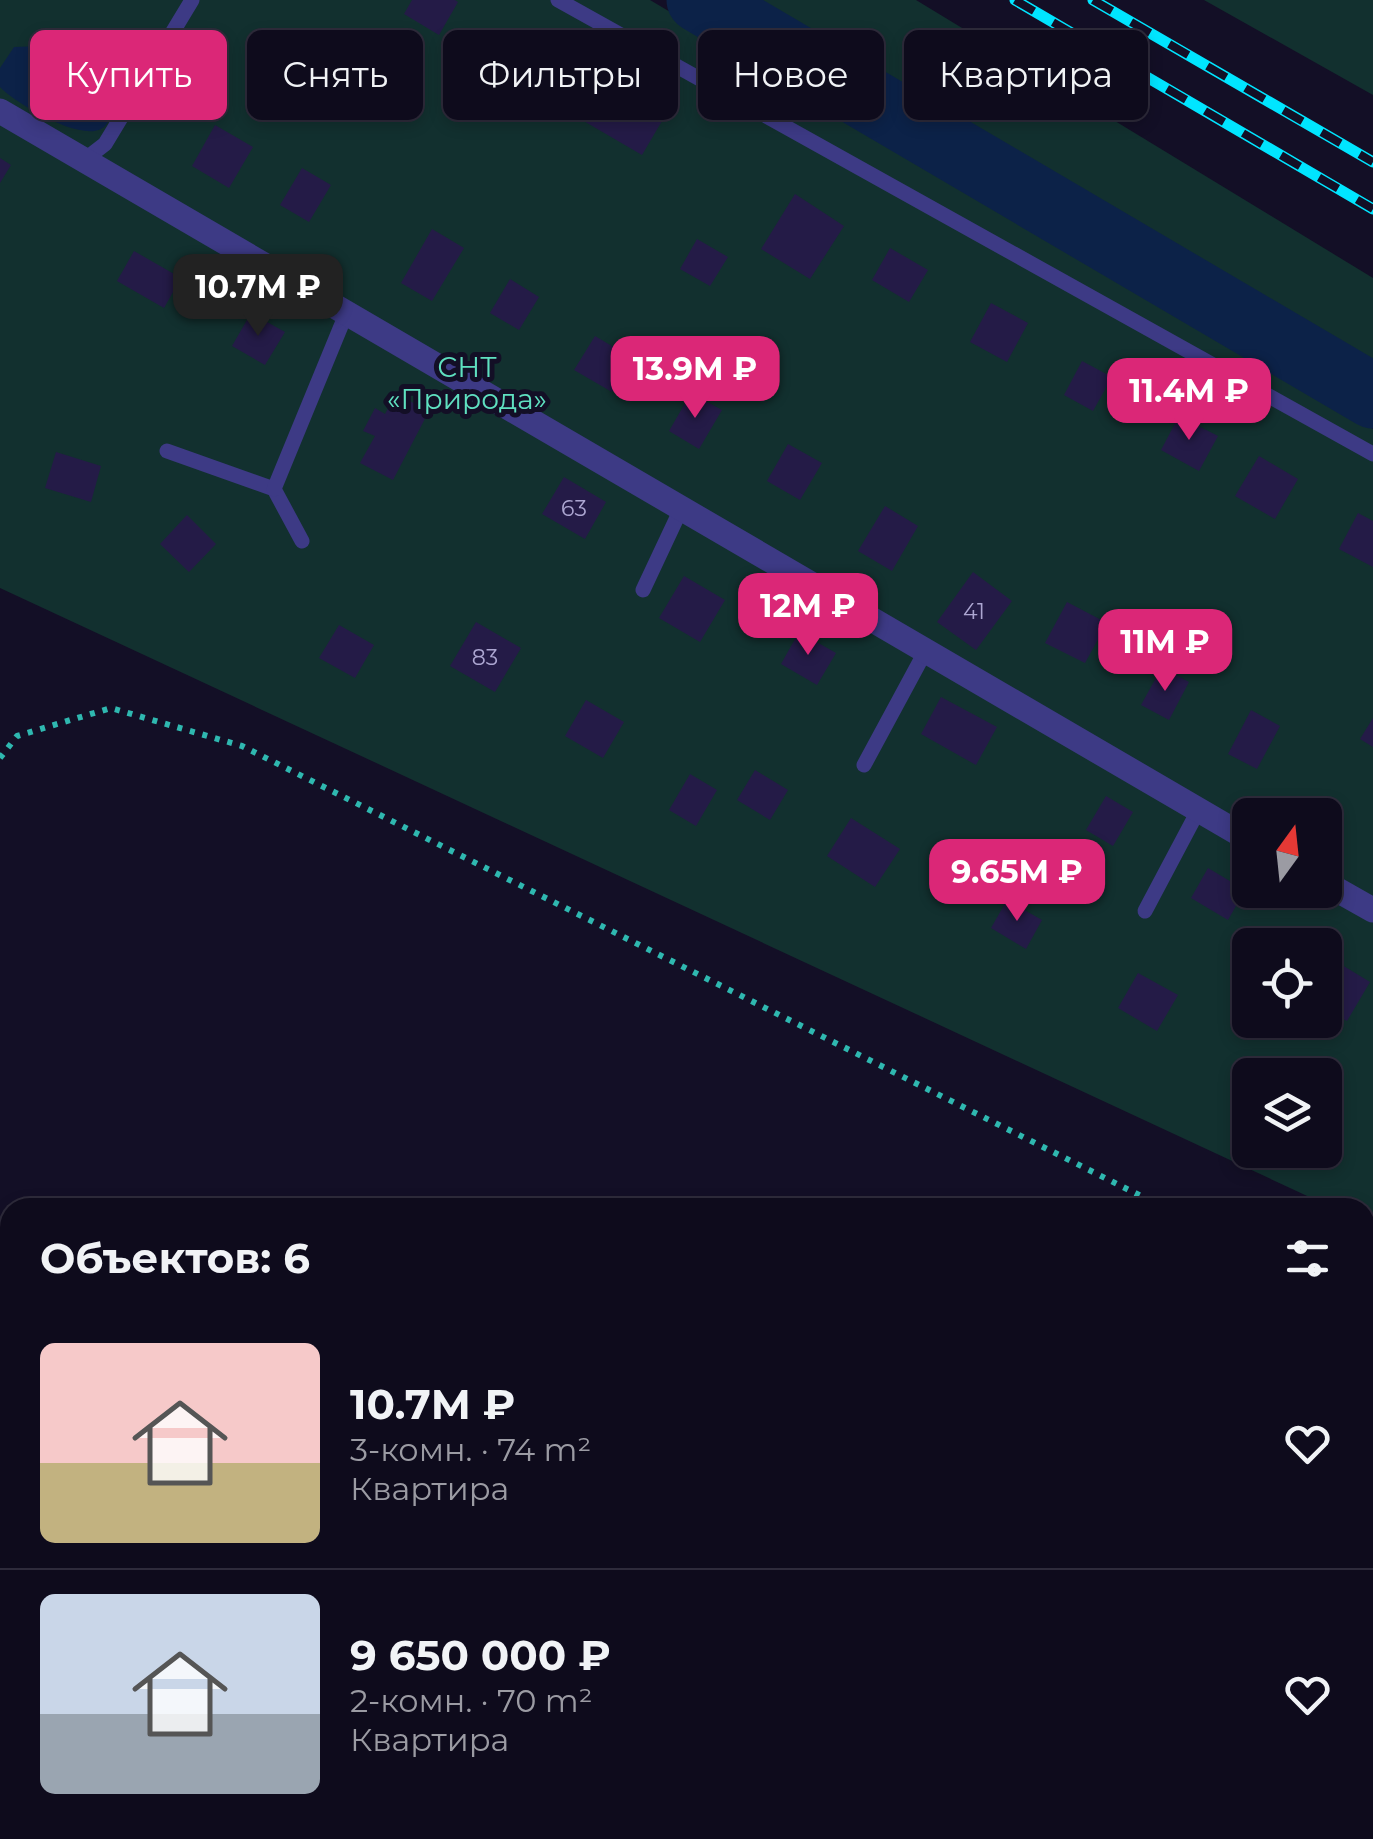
<!DOCTYPE html>
<html lang="ru">
<meta charset="utf-8">
<style>
body{margin:0;font-family:Montserrat,sans-serif;background:#171425;color:#f1f3f6;height:100vh;display:flex;flex-direction:column;font-size:38px;white-space:nowrap}
*{box-sizing:border-box;margin:0}
p{font-size:32px;color:#9b9ba3}
.icon{flex:none;width:55px;height:55px;fill:none;stroke:currentColor;stroke-width:2;stroke-linecap:round;stroke-linejoin:round}
.map{position:relative;flex:1;overflow:hidden}
.side{position:absolute;left:0px;top:1198px;width:1375px;height:642px;display:flex;flex-direction:column;background:#0e0b1c;border-radius:30px 30px 0 0;box-shadow:0 5px 15px #0003,0 0 0 2px #2e2b3b}
.side>*{flex:none}
.guide{position:absolute;left:30px;top:30px;width:1315px;height:90px;display:flex;gap:20px}
.needle{width:65px;rotate:15deg}
.buttons{position:absolute;left:1232px;top:798px;display:grid;gap:20px}
.buttons a{display:grid;place-items:center;width:110px;height:110px;border-radius:15px;background:#0e0b1c;box-shadow:0 5px 15px #0003,0 0 0 2px #2e2b3b;font-size:50px}
.price{position:absolute;translate:-50% -85px;padding:0 22px;border-radius:20px;background:#db2777;color:#fff;font-size:32px;line-height:65px;filter:drop-shadow(0 2px 5px #0008)}
.price::after{content:'';position:absolute;left:50%;top:60px;width:30px;height:22px;margin-left:-15px;background:inherit;clip-path:polygon(0 0,100% 0,50% 100%)}
.price.on{background:#222;color:#fff}
ul{padding:0;list-style:none}
li{display:flex;align-items:center;gap:30px;height:250px;padding:0 40px}
li+li{border-top:2px solid #2e2b3b}
li span{display:grid;place-items:center;flex:none;width:280px;height:200px;border-radius:15px;color:#555}
li>.icon{margin-inline-start:auto}
span .icon{width:120px;height:120px;fill:#fffc;stroke-width:1}
li b{font-size:42px}
h2{display:flex;justify-content:space-between;align-items:center;height:120px;padding:0 40px;font-size:42px}
.tag{padding:0 35px;border-radius:15px;background:#0e0b1c;box-shadow:0 5px 15px #0003,0 0 0 2px #2e2b3b;font-size:35px;line-height:90px}
.tag.on{background:#db2777;color:#fff}
.map>svg:first-child{display:block}
.green{fill:#12302f;fill-rule:evenodd}
.water{fill:#0c2248}
.lines{fill:none;stroke-linecap:round;stroke-linejoin:round}
.river{stroke:#0c2248;stroke-width:65}
.building{fill:#241b47}
.path{stroke:#2fb8b0;stroke-width:6;stroke-dasharray:5 8;stroke-linecap:butt}
.service{stroke:#3d3a85;stroke-width:15}
.minor{stroke:#3d3a85;stroke-width:25}
.rail-casing{stroke:#00e5ff;stroke-width:11}
.rail{stroke:#130f26;stroke-width:8;stroke-dasharray:22;stroke-linecap:butt}
.labels{text-anchor:middle;dominant-baseline:central;stroke-width:10;stroke-linejoin:round;paint-order:stroke}
.number-label{font-size:22px;fill:#aca6d1}
.park-label{font-size:28px;fill:#5fe0c0;stroke:#130f26}
</style>
<div class="map">
<svg width="1373" height="1839" viewBox="0 0 1373 1839">
<rect width="100%" height="100%" fill="#130f26"/>
<g class="green">
<path d="M0,0H650L1373,429V1227L1365,1223V1208L1331,1207L0,588ZM1250,815H1325V890H1250ZM1250,945H1325V1020H1250ZM1250,1075H1325V1150H1250Z"/>
<path d="M735,0H916L1373,278V373Z"/>
<path d="M1204,0H1373V95Z"/>
</g>
<path class="water" d="M42,46C73,56 99,66 121,91C117,101 113,118 105,126C86,146 15,103 0,87V68L14,47Z"/>
<g class="lines">
<path class="river" d="M699,0L1373,396"/>
</g>
<g class="building">
<path d="M412,0H455L458,2L439,35L404,14Z"/>
<path d="M526,41L550,55L531,89L506,75Z"/>
<path d="M608,75L669,109L642,155L582,120Z"/>
<path d="M215,125L253,147L229,188L192,166Z"/>
<path d="M0,158L11,165L0,183Z"/>
<path d="M302,168L331,185L309,222L280,205Z"/>
<path d="M795,194L844,226L810,279L761,249Z"/>
<path d="M432,229L464,248L432,301L401,283Z"/>
<path d="M697,239L728,257L710,286L680,269Z"/>
<path d="M890,248L928,270L909,302L872,280Z"/>
<path d="M134,251L181,278L164,308L117,281Z"/>
<path d="M510,279L539,297L519,330L490,313Z"/>
<path d="M991,303L1028,323L1007,362L970,342Z"/>
<path d="M251,313L285,332L265,365L232,346Z"/>
<path d="M595,336L632,358L612,392L574,370Z"/>
<path d="M1082,361L1112,377L1093,411L1064,395Z"/>
<path d="M691,393L722,410L699,449L669,431Z"/>
<path d="M396,394L429,411L393,480L360,463L375,436L363,431L375,408L385,414Z"/>
<path d="M1179,416L1218,436L1199,471L1161,450Z"/>
<path d="M788,444L822,463L800,500L767,481Z"/>
<path d="M56,452L101,466L91,502L45,488Z"/>
<path d="M1259,456L1298,479L1275,519L1235,496Z"/>
<path d="M564,477L606,502L585,539L542,514Z"/>
<path d="M885,506L918,526L892,571L858,551Z"/>
<path d="M1358,513L1373,521V567L1339,549Z"/>
<path d="M187,515L216,544L189,572L160,544Z"/>
<path d="M973,572L1012,601L976,650L937,622Z"/>
<path d="M684,576L725,600L700,642L659,618Z"/>
<path d="M1067,602L1107,623L1085,663L1045,643Z"/>
<path d="M476,622L521,648L495,692L450,666Z"/>
<path d="M339,625L374,645L355,678L319,658Z"/>
<path d="M799,632L836,653L817,685L781,664Z"/>
<path d="M1162,667L1189,682L1169,720L1141,705Z"/>
<path d="M941,697L997,727L976,765L921,734Z"/>
<path d="M586,700L624,722L603,758L565,736Z"/>
<path d="M1251,710L1280,726L1257,769L1228,754Z"/>
<path d="M1373,718V747L1360,739Z"/>
<path d="M755,770L788,790L770,820L737,800Z"/>
<path d="M690,774L717,790L696,826L669,810Z"/>
<path d="M1106,796L1133,812L1113,846L1086,830Z"/>
<path d="M851,818L900,849L875,887L827,856Z"/>
<path d="M1208,868L1245,890L1228,920L1191,898Z"/>
<path d="M1007,900L1042,920L1026,949L991,928Z"/>
<path d="M1337,962L1370,982L1347,1021L1325,1009V982Z"/>
<path d="M1138,973L1178,995L1157,1031L1118,1008Z"/>
</g>
<g class="lines">
<g class="path">
<path d="M0,758L17,736L111,708L242,746L1165,1208"/>
<path d="M1365,1341L1373,1349"/>
</g>
<g class="service">
<path d="M558,0L1373,454"/>
<path d="M83,161L105,144L192,0"/>
<path d="M167,451L274,489L302,541"/>
<path d="M274,489L346,314"/>
<path d="M643,590L681,509"/>
<path d="M864,765L925,652"/>
<path d="M1145,911L1198,811"/>
</g>
<g class="minor">
<path d="M0,111L1250,840"/>
<path d="M1325,883L1373,910"/>
</g>
<defs>
<g id="rail">
<path d="M1015,0L1373,209"/>
<path d="M1093,0L1373,162"/>
</g>
</defs>
<use href="#rail" class="rail-casing"/>
<use href="#rail" class="rail"/>
</g>
<g class="labels">
<g class="number-label">
<text x="574" y="508">63</text>
<text x="974" y="611">41</text>
<text x="485" y="657">83</text>
</g>
<g class="park-label">
<text x="467" y="367">СНТ<tspan x="467" dy="32">«Природа»</tspan></text>
</g>
</g>
</svg>
<div class="buttons">
<a><svg class="needle" viewBox="-14 -14 28 28"><path d="M0-13l5 13h-10z" fill="#e53935"/><path d="M0 13l5-13h-10z" fill="#9b9ba3"/></svg></a>
<a><svg class="icon" aria-label="locate" viewBox="0 0 24 24"><circle cx="12" cy="12" r="6"/><path d="M12 2v4M12 18v4M2 12h4M18 12h4"/></svg></a>
<a><svg class="icon" aria-label="layers" viewBox="0 0 24 24"><path d="M12 4l9 5-9 5-9-5zM3 14l9 5 9-5"/></svg></a>
</div>
<b class="price on" style="left:258px;top:339px">10.7M ₽</b>
<b class="price" style="left:695px;top:421px">13.9M ₽</b>
<b class="price" style="left:1189px;top:443px">11.4M ₽</b>
<b class="price" style="left:808px;top:658px">12M ₽</b>
<b class="price" style="left:1165px;top:694px">11M ₽</b>
<b class="price" style="left:1017px;top:924px">9.65M ₽</b>
<div class="guide">
<a class="tag on">Купить</a>
<a class="tag">Снять</a>
<a class="tag">Фильтры</a>
<a class="tag">Новое</a>
<a class="tag">Квартира</a>
</div>
<section class="side">
<h2>Объектов: 6<svg class="icon" aria-label="filters" viewBox="0 0 24 24"><path d="M4 7h16M4 17h16"/><circle cx="9" cy="7" r="2"/><circle cx="15" cy="17" r="2"/></svg></h2>
<ul>
<li><span style="background:linear-gradient(#f6c9c9 60%,#c2b280 0)"><svg class="icon" aria-label="home" viewBox="0 0 24 24"><path d="M3 11l9-7 9 7M6 9v11h12V9"/></svg></span><div><b>10.7M ₽</b><p>3-комн. · 74 m²</p><p>Квартира</p></div><svg class="icon" aria-label="heart" viewBox="0 0 24 24"><path d="M12 20l-8-8c-3-5 5-10 8-4 3-6 11-1 8 4z"/></svg></li>
<li><span style="background:linear-gradient(#c9d6e8 60%,#9aa5b1 0)"><svg class="icon" aria-label="home" viewBox="0 0 24 24"><path d="M3 11l9-7 9 7M6 9v11h12V9"/></svg></span><div><b>9 650 000 ₽</b><p>2-комн. · 70 m²</p><p>Квартира</p></div><svg class="icon" aria-label="heart" viewBox="0 0 24 24"><path d="M12 20l-8-8c-3-5 5-10 8-4 3-6 11-1 8 4z"/></svg></li>
</ul>
</section>
</div>
